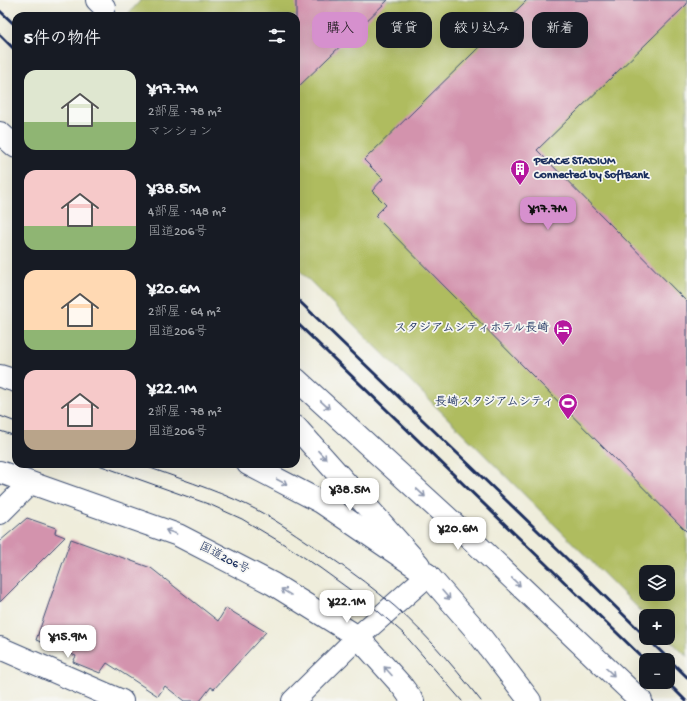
<!DOCTYPE html>
<html lang="ja">
<meta charset="utf-8">
<style>
body{margin:0;font-family:"Gochi Hand","Klee One",sans-serif;background:#242831;color:#f1f3f6;height:100vh;display:flex;flex-direction:column;font-size:15px;white-space:nowrap}
*{box-sizing:border-box;margin:0}
p{font-size:13px;color:#9ea1a6}
.icon{flex:none;width:22px;height:22px;fill:none;stroke:currentColor;stroke-width:2;stroke-linecap:round;stroke-linejoin:round}
.map{position:relative;flex:1;overflow:hidden}
.drawer{position:absolute;left:12px;top:12px;width:288px;height:456px;display:flex;flex-direction:column;background:#171b24;border-radius:12px;box-shadow:0 4px 16px #0002}
.drawer>*{flex:none}
.top-card{position:absolute;left:312px;top:12px;width:315px;height:36px;display:flex;gap:8px}
.controls{position:absolute;left:639px;top:565px;display:grid;gap:8px}
.controls a{display:grid;place-items:center;width:36px;height:36px;border-radius:8px;background:#171b24;box-shadow:0 4px 16px #0002;font-size:20px}
.price{position:absolute;translate:-50% -34px;padding:0 9px;border-radius:8px;background:#fff;color:#222;font-size:13px;line-height:26px;filter:drop-shadow(0 1px 2px #0008)}
.price::after{content:'';position:absolute;left:50%;top:24px;width:12px;height:9px;margin-left:-6px;background:inherit;clip-path:polygon(0 0,100% 0,50% 100%)}
.price.selected{background:#d690ce;color:#111}
ul{padding:0;list-style:none}
li{display:flex;align-items:center;gap:12px;height:100px;padding:0 12px}
li span{display:grid;place-items:center;flex:none;width:112px;height:80px;border-radius:12px;color:#555}
li>.icon{margin-inline-start:auto}
span .icon{width:48px;height:48px;fill:#fffc;stroke-width:1}
li b{font-size:17px}
h2{display:flex;justify-content:space-between;align-items:center;height:48px;padding:0 12px;font-size:17px}
.chip{padding:0 14px;border-radius:12px;background:#171b24;box-shadow:0 4px 16px #0002;font-size:14px;line-height:36px}
.chip.selected{background:#d690ce;color:#111}
.map>svg:first-child{display:block}
.grass{fill:#afbc5e;stroke:#65765e;fill-rule:evenodd}
.building{fill:#d393ad}
.lines{fill:none;stroke-linecap:round;stroke-linejoin:round}
.minor-casing{stroke:#3b4c71;stroke-width:24}
.tertiary-casing{stroke:#3b4c71;stroke-width:24}
.trunk-casing{stroke:#3b4c71;stroke-width:24}
.minor{stroke:#fff;stroke-width:22}
.tertiary{stroke:#fff;stroke-width:22}
.trunk{stroke:#fff;stroke-width:22}
.tram{stroke:#1b2f5e;stroke-width:1}
.rail{stroke:#1b2f5e;stroke-width:3}
.oneway{stroke:#8d97ae}
.labels{text-anchor:middle;dominant-baseline:central;stroke-width:3.5;stroke-linejoin:round;paint-order:stroke}
.poi-label{font-size:12px;font-weight:bold;fill:#1b2f5e;stroke:#f6f6f2;text-anchor:end}
.street-label{font-size:12px;fill:#1b2f5e;stroke:#f6f6f2}
</style>
<div class="map">
<svg width="687" height="701" viewBox="0 0 687 701">
<rect width="100%" height="100%" fill="#f6f6f2"/>
<filter id="ink" filterUnits="userSpaceOnUse"><feTurbulence type="fractalNoise" baseFrequency=".025" numOctaves="2"/><feDisplacementMap in="SourceGraphic" scale="8" xChannelSelector="R" yChannelSelector="G"/><feConvolveMatrix kernelMatrix="1 2 1 2 8 2 1 2 1" color-interpolation-filters="sRGB"/></filter>
<filter id="wash" filterUnits="userSpaceOnUse"><feTurbulence type="fractalNoise" baseFrequency=".012" numOctaves="4" result="noise"/><feDisplacementMap in="SourceGraphic" scale="16" xChannelSelector="R" yChannelSelector="G"/><feGaussianBlur stdDeviation="0.9" result="paint"/><feColorMatrix in="noise" values="0 0 0 0 0 0 0 0 0 0 0 0 0 0 0 0 0 1.4 0 .05"/><feComposite in="paint" operator="in"/></filter>
<g filter="url(#wash)">
<rect width="100%" height="100%" fill="#efeddb"/>
<path class="grass" d="M141,0H687V657L668,638V616H646L296,267V16H126ZM646,572H668V594H646Z"/>
<g id="blocks">
<g class="building">
<path d="M296,0H388L296,89Z"/>
<path d="M527,0H687V4L537,150L687,302V532L375,216L386,205L372,191L383,179L364,160Z"/>
<path d="M27,518L56,528L55,533L65,537L0,602V541Z"/>
<path d="M71,539L151,568L218,621L226,608L266,632L214,689L211,687L200,701H184L165,686L158,696L107,663L100,673L73,662L76,656L36,640Z"/>
</g>
</g>
</g>
<g filter="url(#ink)">
<use href="#blocks" fill-opacity="0" stroke="#3b4c71" stroke-width="1"/>
<g class="lines">
<defs>
<g id="minor">
<path d="M97,0L104,7"/>
<path d="M296,379L473,541L641,701"/>
<path d="M296,427L419,565"/>
<path d="M0,513L30,483"/>
<path d="M0,648L122,701"/>
</g>
<g id="tertiary">
<path d="M0,133L16,147"/>
<path d="M293,701L358,637L428,575"/>
</g>
<g id="trunk">
<path d="M0,376L16,381"/>
<path d="M248,464L321,502L428,575L474,628L530,701"/>
<path d="M0,472L178,535L273,584L358,637L402,686L413,701"/>
</g>
</defs>
<use href="#minor" class="minor-casing"/>
<use href="#tertiary" class="tertiary-casing"/>
<use href="#trunk" class="trunk-casing"/>
<use href="#minor" class="minor"/>
<use href="#tertiary" class="tertiary"/>
<use href="#trunk" class="trunk"/>
<g class="tram">
<path d="M0,416L16,422"/>
<path d="M0,431L16,436"/>
<path d="M96,464L211,505L242,519L287,546L320,568L371,605L404,634L462,701"/>
<path d="M139,464C175,477 213,489 247,505C270,516 291,531 312,545C336,561 359,577 381,595C419,625 451,663 481,701"/>
</g>
<g class="rail">
<path d="M0,11L16,26"/>
<path d="M0,35L16,51"/>
<path d="M296,298L562,554L646,637"/>
<path d="M296,322L646,661"/>
<path d="M647,638L687,677"/>
<path d="M667,682L686,701"/>
</g>
</g>
<defs><path id="oneway-shaft" d="M-6 0H5M1.5-3L5.5 0L1.5 3" fill="none" stroke-width="1.6" stroke-linecap="round" stroke-linejoin="round"/></defs>
<g class="oneway">
<use href="#oneway-shaft" transform="translate(325 405) rotate(43)"/>
<use href="#oneway-shaft" transform="translate(322 455) rotate(47)"/>
<use href="#oneway-shaft" transform="translate(282 482) rotate(28)"/>
<use href="#oneway-shaft" transform="translate(421 493) rotate(43)"/>
<use href="#oneway-shaft" transform="translate(171 532) rotate(-160)"/>
<use href="#oneway-shaft" transform="translate(516 582) rotate(44)"/>
<use href="#oneway-shaft" transform="translate(286 592) rotate(-148)"/>
<use href="#oneway-shaft" transform="translate(446 595) rotate(49)"/>
<use href="#oneway-shaft" transform="translate(388 671) rotate(-132)"/>
<use href="#oneway-shaft" transform="translate(610 672) rotate(44)"/>
</g>
</g>
<defs>
<symbol id="building-pin" viewBox="-11 -11 22 30"><path d="M0 17L-7.5 6A9.5 9.5 0 1 1 7.5 6Z" fill="#b5179e" stroke="#f6f6f2"/><path d="M-4-6H4V6H1V3H-1V6H-4ZM-2.5-4.3h1.7v1.8h-1.7ZM.8-4.3h1.7v1.8H.8ZM-2.5-1h1.7V.8h-1.7ZM.8-1h1.7V.8H.8Z" fill="#fff"/></symbol>
<symbol id="hotel-pin" viewBox="-11 -11 22 30"><path d="M0 17L-7.5 6A9.5 9.5 0 1 1 7.5 6Z" fill="#b5179e" stroke="#f6f6f2"/><path d="M-6-4.5h1.5V1H6V5H4.5V3h-9V5H-6ZM-4 0a1.8 1.8 0 1 1 3.6 0ZM.5 0V-2.5h3Q6-2.5 6 0Z" fill="#fff"/></symbol>
<symbol id="stadium-pin" viewBox="-11 -11 22 30"><path d="M0 17L-7.5 6A9.5 9.5 0 1 1 7.5 6Z" fill="#b5179e" stroke="#f6f6f2"/><path d="M0-5a6.5 5 0 1 0 0 10a6.5 5 0 1 0 0-10ZM-3.5-1.8h7v3.6h-7Z" fill="#fff"/></symbol>
</defs>
<g fill-rule="evenodd">
<use href="#building-pin" x="509" y="158" width="22" height="30"/>
<use href="#hotel-pin" x="552" y="318" width="22" height="30"/>
<use href="#stadium-pin" x="557" y="392" width="22" height="30"/>
</g>
<g class="labels">
<g class="poi-label">
<text x="534" y="162" text-anchor="start">PEACE STADIUM<tspan x="534" dy="14">Connected by SoftBank</tspan></text>
<text x="549" y="329">スタジアムシティホテル長崎</text>
<text x="554" y="403">長崎スタジアムシティ</text>
</g>
<g class="street-label">
<text transform="translate(224 559) rotate(27)">国道206号</text>
</g>
</g>
</svg>
<div class="controls">
<a><svg class="icon" aria-label="layers" viewBox="0 0 24 24"><path d="M12 4l9 5-9 5-9-5zM3 14l9 5 9-5"/></svg></a>
<a>+</a>
<a>−</a>
</div>
<b class="price selected" style="left:548px;top:231px">¥17.7M</b>
<b class="price" style="left:350px;top:512px">¥38.5M</b>
<b class="price" style="left:458px;top:551px">¥20.6M</b>
<b class="price" style="left:347px;top:624px">¥22.1M</b>
<b class="price" style="left:68px;top:659px">¥15.9M</b>
<div class="top-card">
<a class="chip selected">購入</a>
<a class="chip">賃貸</a>
<a class="chip">絞り込み</a>
<a class="chip">新着</a>
</div>
<section class="drawer">
<h2>5件の物件<svg class="icon" aria-label="filters" viewBox="0 0 24 24"><path d="M4 7h16M4 17h16"/><circle cx="9" cy="7" r="2"/><circle cx="15" cy="17" r="2"/></svg></h2>
<ul>
<li><span style="background:linear-gradient(#dfe7d0 65%,#8fb573 0)"><svg class="icon" aria-label="home" viewBox="0 0 24 24"><path d="M3 11l9-7 9 7M6 9v11h12V9"/></svg></span><div><b>¥17.7M</b><p>2部屋 · 78 m²</p><p>マンション</p></div></li>
<li><span style="background:linear-gradient(#f6c9c9 70%,#8fb573 0)"><svg class="icon" aria-label="home" viewBox="0 0 24 24"><path d="M3 11l9-7 9 7M6 9v11h12V9"/></svg></span><div><b>¥38.5M</b><p>4部屋 · 148 m²</p><p>国道206号</p></div></li>
<li><span style="background:linear-gradient(#ffd9b3 75%,#8fb573 0)"><svg class="icon" aria-label="home" viewBox="0 0 24 24"><path d="M3 11l9-7 9 7M6 9v11h12V9"/></svg></span><div><b>¥20.6M</b><p>2部屋 · 64 m²</p><p>国道206号</p></div></li>
<li><span style="background:linear-gradient(#f6c9c9 75%,#b9a48a 0)"><svg class="icon" aria-label="home" viewBox="0 0 24 24"><path d="M3 11l9-7 9 7M6 9v11h12V9"/></svg></span><div><b>¥22.1M</b><p>2部屋 · 78 m²</p><p>国道206号</p></div></li>
</ul>
</section>
</div>
